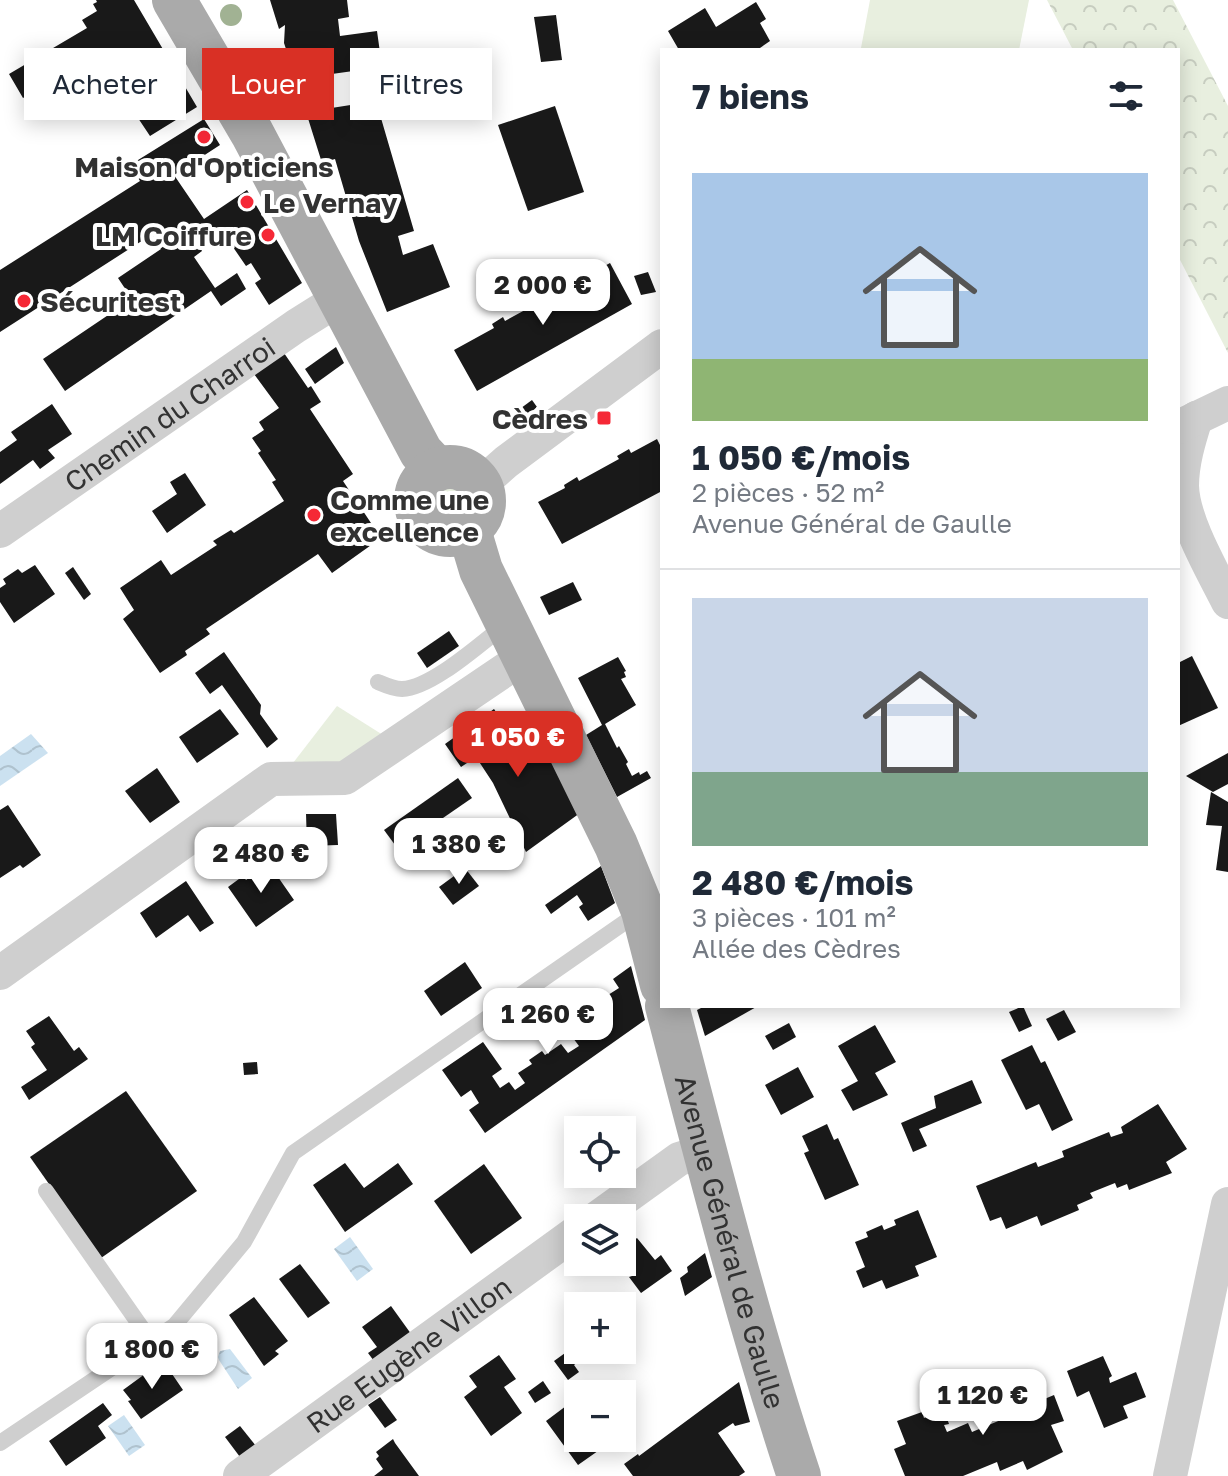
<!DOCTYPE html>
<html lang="fr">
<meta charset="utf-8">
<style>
body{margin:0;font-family:"Golos Text",sans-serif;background:#f2f2f3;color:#1f2937;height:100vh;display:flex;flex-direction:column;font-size:30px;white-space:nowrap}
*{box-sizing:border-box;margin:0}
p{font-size:26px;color:#747a83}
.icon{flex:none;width:44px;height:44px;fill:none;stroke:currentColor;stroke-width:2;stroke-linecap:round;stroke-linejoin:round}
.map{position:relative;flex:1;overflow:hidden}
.panel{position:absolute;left:660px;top:48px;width:520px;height:960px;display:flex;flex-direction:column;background:#fff;border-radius:0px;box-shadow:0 4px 20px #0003}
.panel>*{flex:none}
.guide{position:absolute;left:24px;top:48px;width:516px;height:72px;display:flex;gap:16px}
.buttons{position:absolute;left:564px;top:1116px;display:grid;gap:16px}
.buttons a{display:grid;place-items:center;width:72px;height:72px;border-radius:0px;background:#fff;box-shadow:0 4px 20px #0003;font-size:40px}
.price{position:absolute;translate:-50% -68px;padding:0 18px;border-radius:16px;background:#fff;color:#222;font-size:26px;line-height:52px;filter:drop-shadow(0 2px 4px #0008)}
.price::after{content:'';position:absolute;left:50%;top:48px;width:24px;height:18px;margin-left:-12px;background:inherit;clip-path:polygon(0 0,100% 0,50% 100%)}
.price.current{background:#d93025;color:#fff}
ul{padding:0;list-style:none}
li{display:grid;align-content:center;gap:16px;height:424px;padding:0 32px}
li+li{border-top:2px solid #e0e1e3}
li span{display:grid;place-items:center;height:248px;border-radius:0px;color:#555}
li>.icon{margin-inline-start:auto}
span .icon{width:144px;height:144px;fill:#fffc;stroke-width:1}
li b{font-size:34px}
h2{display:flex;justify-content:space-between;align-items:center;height:96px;padding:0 32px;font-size:34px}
.chip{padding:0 28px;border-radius:0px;background:#fff;box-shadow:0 4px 20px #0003;font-size:28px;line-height:72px}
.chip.current{background:#d93025;color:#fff}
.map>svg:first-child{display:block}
.forest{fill:url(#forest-crowns)}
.green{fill:#e8efdf}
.water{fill:url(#water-waves)}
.building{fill:#191919}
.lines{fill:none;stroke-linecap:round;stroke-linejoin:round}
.service{stroke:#cfcfcf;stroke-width:16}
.minor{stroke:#cfcfcf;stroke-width:34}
.primary{stroke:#aaa;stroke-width:44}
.tree{fill:#a1b293}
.poi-dot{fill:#f52836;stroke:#fff;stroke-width:3}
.labels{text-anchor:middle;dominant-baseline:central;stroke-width:8;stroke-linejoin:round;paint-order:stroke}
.poi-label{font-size:28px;font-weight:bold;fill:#323232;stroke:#fff;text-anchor:start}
.street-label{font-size:28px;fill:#323232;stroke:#fff}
</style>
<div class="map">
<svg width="1228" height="1476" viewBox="0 0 1228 1476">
<defs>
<pattern id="forest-crowns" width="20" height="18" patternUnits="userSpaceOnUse" patternTransform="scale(2)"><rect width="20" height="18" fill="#e8efdf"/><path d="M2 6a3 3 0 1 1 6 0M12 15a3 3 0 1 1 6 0" fill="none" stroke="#c7cdc0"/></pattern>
<pattern id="water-waves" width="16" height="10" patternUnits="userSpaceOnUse" patternTransform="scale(2)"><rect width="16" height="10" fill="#cbe1f0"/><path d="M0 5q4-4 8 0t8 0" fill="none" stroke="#afc2ce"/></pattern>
</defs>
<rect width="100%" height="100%" fill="#fff"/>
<path class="forest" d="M1047,0H1173L1228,106V353L1178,256V50H1073Z"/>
<g class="green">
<path d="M870,0H1029L1019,50H872L861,48Z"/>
<circle cx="449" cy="500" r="16"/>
<path d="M337,706L383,735L345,763H293Z"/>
</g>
<g class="water">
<path d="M31,734L48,753L0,786V756Z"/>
<path d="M350,1237L373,1269L357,1281L334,1249Z"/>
<path d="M230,1349L252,1378L238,1389L219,1360L218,1357L220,1351Z"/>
<path d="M124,1415L145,1445L129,1456L108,1426Z"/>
</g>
<g class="building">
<path d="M96,0H134L197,107L150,136L138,118L145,114L127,84L132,81L117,54L81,75L75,67L23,98L9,74L87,28L82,20L97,11L93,4L97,2Z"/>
<path d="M270,0H347L349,17L338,19L340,36L377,31L382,67L296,79L284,43L285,25L279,29Z"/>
<path d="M756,2L766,19L760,23L770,41L757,50H679L668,31L705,8L716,27Z"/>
<path d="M556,15L562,60L541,62L534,17Z"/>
<path d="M376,101L414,231L398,236L403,255L433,244L450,287L387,312L359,241L335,159L322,163L306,112Z"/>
<path d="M555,106L584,192L528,211L498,125Z"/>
<path d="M204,119L220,145L174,175L204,219L247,190L302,283L269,305L255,283L261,279L251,263L246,266L224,234L201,249L202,251L194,257L215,288L237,273L246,289L221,306L211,291L65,391L43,359L132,299L118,278L161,249L151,235L0,332V270L140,181L130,165Z"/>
<path d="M610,263L632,304L477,391L454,350L494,328L492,324L503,317L505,321L558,292L557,289L568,282L570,285Z"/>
<path d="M648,272L656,292L641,295L634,276Z"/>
<path d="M336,347L344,363L315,384L305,369Z"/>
<path d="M284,353L308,388L311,386L321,402L310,409L353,474L343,481L381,538L332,573L318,554L206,629L210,634L185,651L187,655L160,673L123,619L134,610L120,588L161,560L171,575L217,545L213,541L231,530L234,533L284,501L272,482L276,480L258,453L261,451L252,438L264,430L259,422L279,408L254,374Z"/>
<path d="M532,400L537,407L523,419L517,411Z"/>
<path d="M52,404L72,434L48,450L55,458L40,469L33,460L0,484V452L17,440L11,432Z"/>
<path d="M657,439L662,449V491L562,544L538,502L565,488L564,485L577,477L579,481L619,459L617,456L629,449L631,453Z"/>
<path d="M185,473L206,505L167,533L152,511L177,494L170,482Z"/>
<path d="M35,565L55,594L14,623L0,602V588L6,584L3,579L18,569L22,573Z"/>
<path d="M73,567L91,594L84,600L65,573Z"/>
<path d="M573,582L582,600L549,615L540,597Z"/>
<path d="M449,631L459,646L427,668L417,653Z"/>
<path d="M224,652L261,705L260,714L278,739L267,748L222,685L210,694L195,673Z"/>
<path d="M1192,656L1218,708L1178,726V663Z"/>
<path d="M618,657L626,671L624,672L626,677L621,679L636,705L605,724L617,748L619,746L628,762L626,764L632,776L639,772L640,775L647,771L651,778L617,797L586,735L602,725L578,678Z"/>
<path d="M220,709L239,734L197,763L179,737Z"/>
<path d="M494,709L528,759L547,746L580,813L526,852L493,783L476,757L461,767L445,744Z"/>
<path d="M1228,753V784L1213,792L1186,776Z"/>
<path d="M157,768L180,802L150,823L125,791Z"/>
<path d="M458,778L472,798L398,849L384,830Z"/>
<path d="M1211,792L1228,802V872L1216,870L1222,826L1206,825Z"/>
<path d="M8,805L41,855L23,868L20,865L0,878V810Z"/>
<path d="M306,814H336L338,845L307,846Z"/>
<path d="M269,864L294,900L256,927L228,887L243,876L246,880Z"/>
<path d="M601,866L615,903L588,921L579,907L583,904L577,895L551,914L545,905Z"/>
<path d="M465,868L479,886L453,905L439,887Z"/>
<path d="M186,881L214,923L200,932L188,915L156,938L140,913Z"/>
<path d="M465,962L482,988L441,1016L424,991Z"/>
<path d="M631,966L645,1020L485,1133L469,1110L479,1103L471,1090L461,1097L442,1070L483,1042L502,1069L492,1076L500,1088L509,1082L515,1090L525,1083L518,1073L532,1064L529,1060L542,1051L545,1055L561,1044L568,1053L579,1046L564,1026L593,1006L589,1001L604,990L608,995L619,988L613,979Z"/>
<path d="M705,1006H758L705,1036L697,1010Z"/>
<path d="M1023,1006L1032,1026L1019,1032L1009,1012Z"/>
<path d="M1064,1010L1076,1032L1058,1041L1046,1019Z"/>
<path d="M49,1016L74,1051L79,1047L88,1059L29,1100L21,1087L47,1070L31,1047L35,1044L26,1031Z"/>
<path d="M789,1023L796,1037L773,1050L765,1036Z"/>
<path d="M875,1025L896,1062L875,1073L888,1095L853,1111L841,1090L858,1081L838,1046Z"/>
<path d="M1032,1045L1041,1063L1045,1061L1073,1120L1052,1131L1039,1104L1026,1110L1001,1060Z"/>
<path d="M257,1062L258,1074L244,1075L243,1063Z"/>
<path d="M798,1067L814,1097L781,1115L765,1085Z"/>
<path d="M972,1080L982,1103L919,1129L927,1146L913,1152L901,1123L936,1108L934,1096Z"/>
<path d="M126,1091L197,1191L101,1258L30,1157Z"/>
<path d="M1158,1104L1187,1149L1166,1162L1172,1173L1129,1190L1127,1184L1117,1188L1115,1183L1090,1193L1093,1198L1077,1205L1079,1210L1041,1226L1037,1216L1006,1229L1001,1217L990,1221L976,1186L1036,1162L1038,1167L1064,1157L1062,1151L1109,1132L1111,1137L1123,1133L1121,1127Z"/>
<path d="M827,1124L834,1140L838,1138L859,1185L825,1200L804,1153L809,1151L802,1136Z"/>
<path d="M345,1163L364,1188L398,1163L413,1184L345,1232L313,1185Z"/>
<path d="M484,1164L522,1218L471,1254L434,1201Z"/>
<path d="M918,1210L937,1257L915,1266L919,1276L886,1289L882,1280L863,1288L856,1271L865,1267L855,1242L868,1237L866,1232L882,1225L884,1230L896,1225L894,1220Z"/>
<path d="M637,1238L655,1260L661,1255L672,1271L641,1293L629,1277L632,1276L622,1262V1249Z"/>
<path d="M705,1253L712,1277L685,1296L680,1278L688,1272L687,1267Z"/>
<path d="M300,1264L330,1303L308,1318L279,1279Z"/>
<path d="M254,1297L288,1341L275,1351L279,1354L264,1366L229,1315Z"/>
<path d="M391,1306L414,1338L377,1365L368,1353L377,1347L362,1327Z"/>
<path d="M572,1348L580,1360L574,1365L579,1372L568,1380L554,1361Z"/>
<path d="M499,1355L516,1379L504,1387L522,1413L491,1436L464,1397L477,1387L469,1376Z"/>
<path d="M1103,1356L1112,1376L1109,1378L1110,1383L1136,1372L1146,1397L1123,1406L1128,1418L1104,1428L1089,1391L1077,1397L1067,1371Z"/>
<path d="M160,1363L167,1372L170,1371L183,1390L141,1419L128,1401L131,1400L123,1390Z"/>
<path d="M1032,1378L1042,1400L1054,1395L1064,1421L1051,1425L1063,1452L1027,1470L1023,1461L1000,1471L997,1462L963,1476H905L894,1449L906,1444L897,1421L922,1412L924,1418L944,1410L949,1424L944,1425L947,1432L968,1423L972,1432L1003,1419L1001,1412L996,1414L989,1397Z"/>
<path d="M543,1381L551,1393L535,1403L528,1392Z"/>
<path d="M739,1382L750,1422L735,1426L733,1423L718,1433L745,1472L739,1476H633L624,1464L638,1454L639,1456Z"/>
<path d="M380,1397L397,1420L385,1428L368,1405Z"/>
<path d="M578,1397V1438H600L605,1446L578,1465L546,1421Z"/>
<path d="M103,1403L112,1415L98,1426L106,1438L66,1466L49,1441Z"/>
<path d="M240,1426L256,1446L240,1457L225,1437Z"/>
<path d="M393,1439L395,1443L419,1476H374L383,1469L376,1459L379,1456L376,1452Z"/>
</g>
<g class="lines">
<g class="service">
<path d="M378,682C385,685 394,689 402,689C432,688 481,643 506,624"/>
<path d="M46,1191L151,1341"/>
<path d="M0,1443L174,1326L244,1242L293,1153L641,911"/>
</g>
<g class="minor">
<path d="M1196,418C1189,440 1182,463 1182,486C1183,521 1212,570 1228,602"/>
<path d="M1178,427L1228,403"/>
<path d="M480,485L506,462L662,346"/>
<path id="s1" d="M0,531L296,326L339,299"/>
<path d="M0,973L271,779L345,778L524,657"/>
<path d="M597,1218L679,1159L705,1151"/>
<path id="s2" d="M240,1476L578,1231"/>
<path d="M1170,1476L1228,1204"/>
</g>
<g class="primary">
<path d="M174,0L252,133L421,452L437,469"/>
<circle cx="450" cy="501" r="34"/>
<path d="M469,530L481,570L616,845L643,911L662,985"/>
<path id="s3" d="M667,1006C708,1163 748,1322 799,1476"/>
</g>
</g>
<g class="tree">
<circle cx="231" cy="15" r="11"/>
<circle cx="275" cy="93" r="11"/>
</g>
<g class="poi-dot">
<circle cx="204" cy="137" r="8"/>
<circle cx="247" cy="202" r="8"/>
<circle cx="268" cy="235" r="8"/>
<circle cx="24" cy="301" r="8"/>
<rect x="596" y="410" width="16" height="16" rx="4"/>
<circle cx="314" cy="515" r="8"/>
</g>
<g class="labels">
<g class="poi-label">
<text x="204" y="166" text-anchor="middle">Maison d'Opticiens</text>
<text x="263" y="202">Le Vernay</text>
<text x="252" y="235" text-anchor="end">LM Coiffure</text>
<text x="40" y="301">Sécuritest</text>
<text x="588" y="418" text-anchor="end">Cèdres</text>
<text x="330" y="499">Comme une<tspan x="330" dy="32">excellence</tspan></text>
</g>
<g class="street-label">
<text stroke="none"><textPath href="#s1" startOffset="206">Chemin du Charroi</textPath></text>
<text stroke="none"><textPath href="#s3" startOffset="244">Avenue Général de Gaulle</textPath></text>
<text stroke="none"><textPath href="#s2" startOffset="208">Rue Eugène Villon</textPath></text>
</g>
</g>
</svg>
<div class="buttons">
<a><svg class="icon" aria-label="locate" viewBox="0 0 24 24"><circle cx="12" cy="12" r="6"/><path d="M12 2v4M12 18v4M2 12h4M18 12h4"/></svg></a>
<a><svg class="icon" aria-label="layers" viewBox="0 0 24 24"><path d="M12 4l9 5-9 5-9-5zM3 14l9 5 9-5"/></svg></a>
<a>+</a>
<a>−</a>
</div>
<b class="price" style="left:543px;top:327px">2 000 €</b>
<b class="price current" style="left:518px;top:779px">1 050 €</b>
<b class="price" style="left:459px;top:886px">1 380 €</b>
<b class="price" style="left:261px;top:895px">2 480 €</b>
<b class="price" style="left:548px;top:1056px">1 260 €</b>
<b class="price" style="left:152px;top:1391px">1 800 €</b>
<b class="price" style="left:983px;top:1437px">1 120 €</b>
<div class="guide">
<a class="chip">Acheter</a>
<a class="chip current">Louer</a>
<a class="chip">Filtres</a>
</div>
<section class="panel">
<h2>7 biens<svg class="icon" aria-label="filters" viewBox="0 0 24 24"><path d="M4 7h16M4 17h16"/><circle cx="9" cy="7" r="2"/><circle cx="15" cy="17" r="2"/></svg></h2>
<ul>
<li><span style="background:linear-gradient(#a9c7e8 75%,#8fb573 0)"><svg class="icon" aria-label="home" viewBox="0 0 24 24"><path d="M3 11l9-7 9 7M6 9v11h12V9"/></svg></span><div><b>1 050 €/mois</b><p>2 pièces · 52 m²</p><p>Avenue Général de Gaulle</p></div></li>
<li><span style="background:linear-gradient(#c9d6e8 70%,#7fa58c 0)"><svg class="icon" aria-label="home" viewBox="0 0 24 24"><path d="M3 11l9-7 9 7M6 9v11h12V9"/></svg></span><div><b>2 480 €/mois</b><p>3 pièces · 101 m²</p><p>Allée des Cèdres</p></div></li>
</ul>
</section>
</div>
